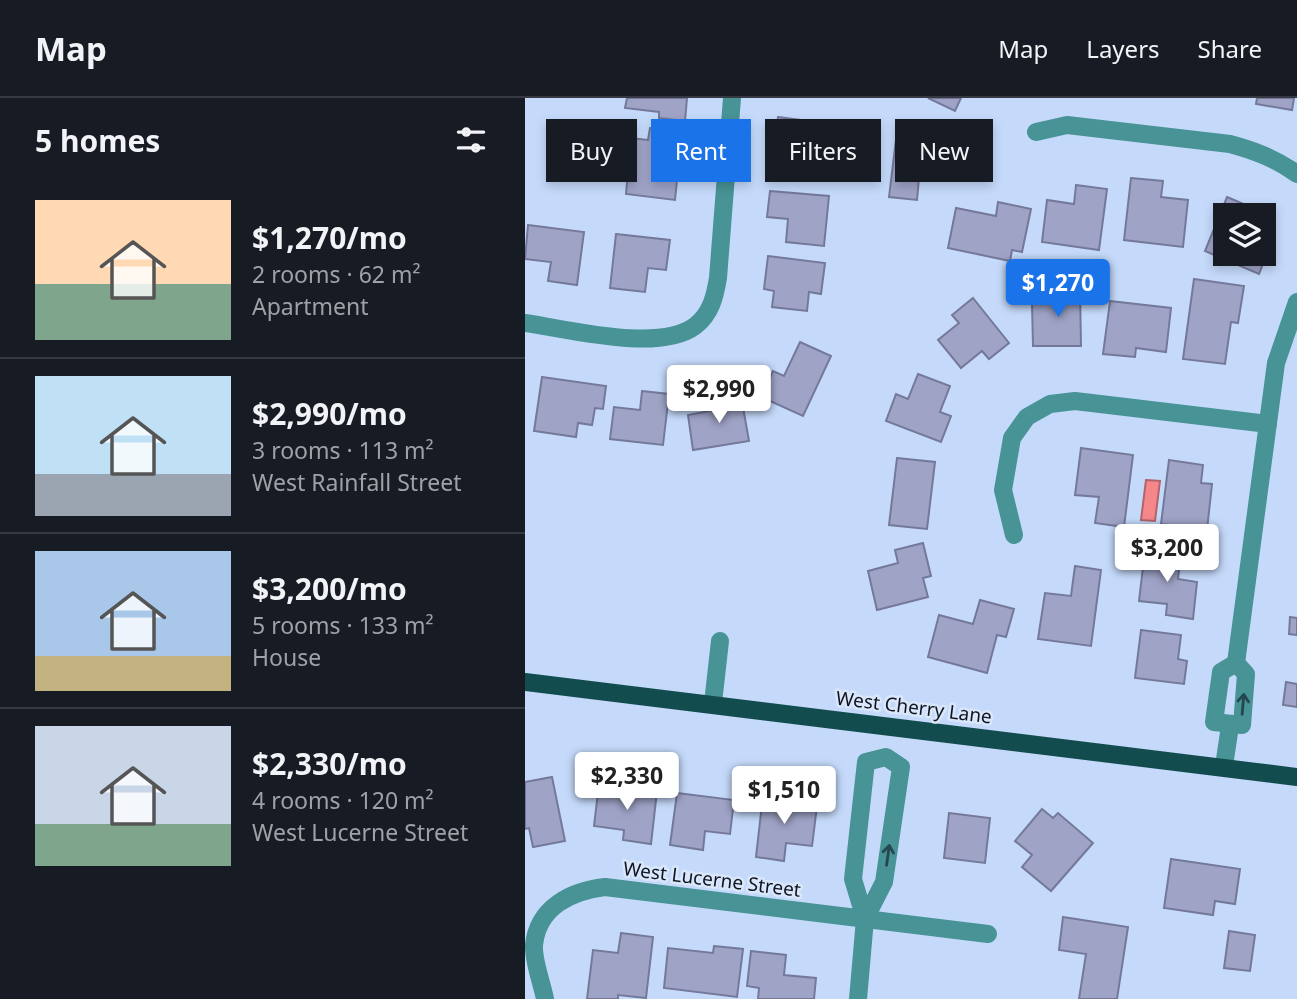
<!DOCTYPE html>
<meta charset="utf-8">
<style>
body{margin:0;font-family:"Noto Sans",sans-serif;background:#242831;color:#f1f3f6;height:100vh;display:flex;flex-direction:column;font-size:26px;white-space:nowrap}
*{box-sizing:border-box;margin:0}
p{font-size:23px;color:#9ea1a6}
.icon{flex:none;width:38px;height:38px;fill:none;stroke:currentColor;stroke-width:2;stroke-linecap:round;stroke-linejoin:round}
.map{position:relative;flex:1;overflow:hidden}
.side{display:flex;flex-direction:column;background:#171b24;width:525px}
.side>*{flex:none}
.top-card{position:absolute;left:21px;top:21px;width:646px;height:63px;display:flex;gap:14px}
.controls{position:absolute;left:688px;top:105px;display:grid;gap:14px}
.controls a{display:grid;place-items:center;width:63px;height:63px;border-radius:0px;background:#171b24;box-shadow:0 4px 10px #0003;font-size:35px}
.price{position:absolute;translate:-50% -60px;padding:0 16px;border-radius:7px;background:#fff;color:#222;font-size:23px;line-height:46px;filter:drop-shadow(0 2px 4px #0008)}
.price::after{content:'';position:absolute;left:50%;top:42px;width:21px;height:16px;margin-left:-10px;background:inherit;clip-path:polygon(0 0,100% 0,50% 100%)}
.price.active{background:#1a73e8;color:#fff}
ul{padding:0;list-style:none}
li{display:flex;align-items:center;gap:21px;height:175px;padding:0 35px}
li+li{border-top:2px solid #363941}
li span{display:grid;place-items:center;flex:none;width:196px;height:140px;border-radius:0px;color:#555}
li>.icon{margin-inline-start:auto}
span .icon{width:84px;height:84px;fill:#fffc;stroke-width:1}
li b{font-size:30px}
h2{display:flex;justify-content:space-between;align-items:center;height:84px;padding:0 35px;font-size:30px}
.pill{padding:0 24px;border-radius:0px;background:#171b24;box-shadow:0 4px 10px #0003;font-size:24px;line-height:63px}
.pill.active{background:#1a73e8;color:#fff}
header{display:flex;align-items:center;gap:42px;box-sizing:border-box;height:98px;padding:0 35px;background:#171b24;border-bottom:2px solid #363941}
header strong{font-size:33px}
nav{display:flex;gap:38px;margin-inline-start:auto;font-size:24px}
main{display:flex;flex:1;min-height:0}
.map>svg:first-child{display:block}
.water{fill:#f5878b;stroke:#b0656b;stroke-width:2}
.building{fill:#9fa4c7;stroke:#74799a;stroke-width:2}
.lines{fill:none;stroke-linecap:round;stroke-linejoin:round}
.minor{stroke:#489396;stroke-width:18}
.major{stroke:#134c4e;stroke-width:18}
.oneway{stroke:#254750}
.labels{text-anchor:middle;dominant-baseline:central;stroke-width:5;stroke-linejoin:round;paint-order:stroke}
.street-label{font-size:19px;fill:#0e1521;stroke:#dae7fb}
</style>
<header>
<strong>Map</strong>
<nav><a>Map</a><a>Layers</a><a>Share</a></nav>
</header>
<main>
<section class="side">
<h2>5 homes<svg class="icon" aria-label="filters" viewBox="0 0 24 24"><path d="M4 7h16M4 17h16"/><circle cx="9" cy="7" r="2"/><circle cx="15" cy="17" r="2"/></svg></h2>
<ul>
<li><span style="background:linear-gradient(#ffd9b3 60%,#7fa58c 0)"><svg class="icon" aria-label="home" viewBox="0 0 24 24"><path d="M3 11l9-7 9 7M6 9v11h12V9"/></svg></span><div><b>$1,270/mo</b><p>2 rooms · 62 m²</p><p>Apartment</p></div></li>
<li><span style="background:linear-gradient(#bfe0f5 70%,#9aa5b1 0)"><svg class="icon" aria-label="home" viewBox="0 0 24 24"><path d="M3 11l9-7 9 7M6 9v11h12V9"/></svg></span><div><b>$2,990/mo</b><p>3 rooms · 113 m²</p><p>West Rainfall Street</p></div></li>
<li><span style="background:linear-gradient(#a9c7e8 75%,#c2b280 0)"><svg class="icon" aria-label="home" viewBox="0 0 24 24"><path d="M3 11l9-7 9 7M6 9v11h12V9"/></svg></span><div><b>$3,200/mo</b><p>5 rooms · 133 m²</p><p>House</p></div></li>
<li><span style="background:linear-gradient(#c9d6e8 70%,#7fa58c 0)"><svg class="icon" aria-label="home" viewBox="0 0 24 24"><path d="M3 11l9-7 9 7M6 9v11h12V9"/></svg></span><div><b>$2,330/mo</b><p>4 rooms · 120 m²</p><p>West Lucerne Street</p></div></li>
</ul>
</section>
<div class="map">
<svg width="772" height="901" viewBox="0 0 772 901">
<rect width="100%" height="100%" fill="#c5dafb"/>
<path class="water" d="M621,382L635,383L630,423L616,422Z"/>
<g class="building">
<path d="M102,0H162L160,23L134,20V14L100,10Z"/>
<path d="M403,0H436L430,13Z"/>
<path d="M732,0H769L767,12L731,6Z"/>
<path d="M253,19L308,26L302,74L267,70L269,48L249,46Z"/>
<path d="M373,25L426,31L422,72L395,69L392,102L364,99Z"/>
<path d="M125,30L157,33L150,102L101,96L106,40L123,42Z"/>
<path d="M606,80L638,83L636,99L663,102L658,149L599,142Z"/>
<path d="M551,87L582,91L574,152L517,144L522,102L549,106Z"/>
<path d="M245,93L304,98L299,148L261,144L263,121L242,119Z"/>
<path d="M702,99L747,118L738,138V117H700V156L743,153L734,176L680,153Z"/>
<path d="M473,104L506,111L497,154L487,152L485,163L423,150L431,110L471,118Z"/>
<path d="M3,127L59,134L52,187L23,183L26,164L0,161Z"/>
<path d="M91,136L145,142L141,172L123,170L120,194L85,190Z"/>
<path d="M243,158L300,165L296,196L284,194L282,213L247,209L249,193L239,191Z"/>
<path d="M669,181L719,188L713,225L706,224L700,266L658,261Z"/>
<path d="M521,190H555L556,248H508L507,206L521,205Z"/>
<path d="M448,200L484,245L464,261L457,253L436,270L413,242L434,225L427,217Z"/>
<path d="M585,203L646,210L641,254L611,250L610,259L578,256Z"/>
<path d="M275,244L306,258L278,318L236,299L248,273L259,278Z"/>
<path d="M393,276L425,288L415,314L426,318L416,344L361,323L371,296L383,301Z"/>
<path d="M17,279L81,288L78,311L70,310L67,327L53,325L51,339L9,333Z"/>
<path d="M117,293L144,296L138,347L85,341L89,309L115,312Z"/>
<path d="M216,298L224,343L168,352L163,317L190,312L189,303Z"/>
<path d="M556,350L608,357L599,429L570,425L574,399L550,397Z"/>
<path d="M372,360L410,364L402,431L364,427Z"/>
<path d="M644,362L678,367L676,385L687,386L682,432L636,426Z"/>
<path d="M398,445L406,478L398,480L403,499L352,512L343,473L373,465L370,452Z"/>
<path d="M620,452L656,456L653,481L672,484L668,521L641,517L642,506L614,503Z"/>
<path d="M550,468L576,472L566,548L513,541L520,495L546,498Z"/>
<path d="M455,502L489,511L481,539L472,537L462,575L403,559L414,517L448,526Z"/>
<path d="M765,519L772,520V537L764,536Z"/>
<path d="M616,532L656,537L653,561L662,563L659,586L610,580Z"/>
<path d="M761,584L772,586V609L758,607Z"/>
<path d="M27,679L40,743L8,749L4,730L0,731V684Z"/>
<path d="M74,686L132,693L126,746L98,742L99,732L69,728Z"/>
<path d="M152,695L209,702L205,736L180,733L178,752L145,747Z"/>
<path d="M238,697L268,700L267,705L292,708L287,748L261,745L259,763L231,759Z"/>
<path d="M517,711L528,720L533,715L568,745L526,793L497,769L507,757L490,743Z"/>
<path d="M424,715L465,720L460,765L419,760Z"/>
<path d="M646,761L715,771L710,806L690,803L688,817L639,810Z"/>
<path d="M538,819L603,829L592,901H554L561,856L534,852Z"/>
<path d="M704,833L730,837L725,873L699,870Z"/>
<path d="M96,835L128,839L121,900L93,897V901H62L68,852L93,855Z"/>
<path d="M189,848L218,851L212,899L139,890L143,850L188,855Z"/>
<path d="M226,853L261,857L259,877L291,880L289,901H233L234,890L222,888Z"/>
</g>
<g class="lines">
<g class="minor">
<path d="M511,34L542,27L705,46C731,53 751,61 772,76"/>
<path d="M0,225C43,231 134,255 170,228C186,216 190,198 193,180L207,0"/>
<path d="M489,437L478,392L487,340L502,319L525,306L550,303L743,326"/>
<path d="M711,565L696,574L689,624L717,627L721,576L711,565L751,265L772,204"/>
<path d="M188,605L195,543"/>
<path d="M699,668L705,628"/>
<path d="M20,901C17,885 8,863 9,847C13,809 46,793 80,789L463,836"/>
<path d="M333,901L340,821L328,781L341,664L361,659L376,669L359,784L340,821"/>
</g>
<path class="major" d="M0,584L772,679"/>
</g>
<defs><path id="oneway-shaft" d="M-6 0H5M1.5-3L5.5 0L1.5 3" fill="none" stroke-width="1.6" stroke-linecap="round" stroke-linejoin="round" transform="scale(1.75)"/></defs>
<g class="oneway">
<use href="#oneway-shaft" transform="translate(718 606) rotate(-85)"/>
<use href="#oneway-shaft" transform="translate(363 757) rotate(-82)"/>
</g>
<g class="labels">
<g class="street-label">
<text transform="translate(389 609) rotate(7)">West Cherry Lane</text>
<text transform="translate(187 781) rotate(7)">West Lucerne Street</text>
</g>
</g>
</svg>
<div class="controls">
<a><svg class="icon" aria-label="layers" viewBox="0 0 24 24"><path d="M12 4l9 5-9 5-9-5zM3 14l9 5 9-5"/></svg></a>
</div>
<b class="price active" style="left:533px;top:221px">$1,270</b>
<b class="price" style="left:194px;top:327px">$2,990</b>
<b class="price" style="left:642px;top:486px">$3,200</b>
<b class="price" style="left:102px;top:714px">$2,330</b>
<b class="price" style="left:259px;top:728px">$1,510</b>
<div class="top-card">
<a class="pill">Buy</a>
<a class="pill active">Rent</a>
<a class="pill">Filters</a>
<a class="pill">New</a>
</div>
</div>
</main>
